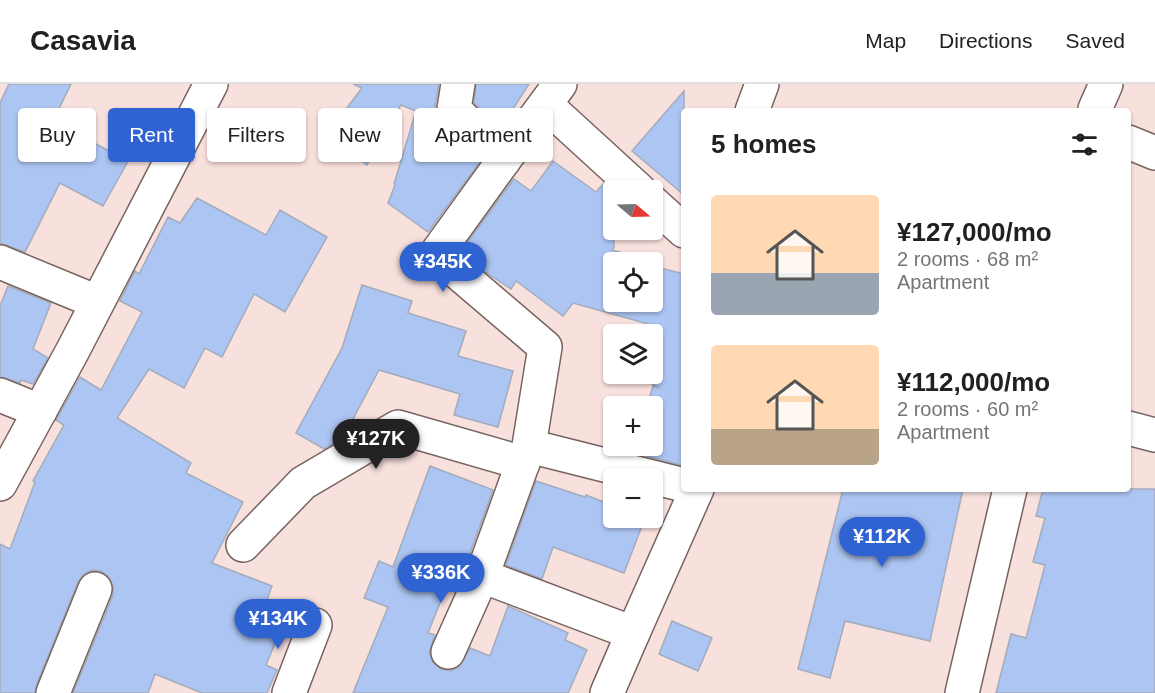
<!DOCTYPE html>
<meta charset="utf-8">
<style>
body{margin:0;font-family:Arial,sans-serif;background:#f6f6f6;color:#202124;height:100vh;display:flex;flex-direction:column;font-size:22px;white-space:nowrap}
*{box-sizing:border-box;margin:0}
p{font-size:20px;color:#757577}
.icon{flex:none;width:33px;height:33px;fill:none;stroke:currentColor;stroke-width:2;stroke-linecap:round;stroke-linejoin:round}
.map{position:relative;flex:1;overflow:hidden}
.side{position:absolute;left:681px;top:24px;width:450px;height:384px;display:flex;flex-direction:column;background:#fff;border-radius:6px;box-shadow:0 2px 4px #0004}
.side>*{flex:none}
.hud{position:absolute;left:18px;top:24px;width:570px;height:54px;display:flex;gap:12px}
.needle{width:39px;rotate:109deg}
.controls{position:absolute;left:603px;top:96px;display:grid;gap:12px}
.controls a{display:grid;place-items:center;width:60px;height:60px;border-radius:6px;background:#fff;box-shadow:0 2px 4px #0004;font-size:30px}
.price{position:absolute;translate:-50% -51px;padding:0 14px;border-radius:21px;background:#2f63d2;color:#fff;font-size:20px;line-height:39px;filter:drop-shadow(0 2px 3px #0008)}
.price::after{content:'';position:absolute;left:50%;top:36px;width:18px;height:14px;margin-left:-9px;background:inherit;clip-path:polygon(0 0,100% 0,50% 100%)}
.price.selected{background:#222;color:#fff}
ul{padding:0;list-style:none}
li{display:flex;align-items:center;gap:18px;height:150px;padding:0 30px}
li span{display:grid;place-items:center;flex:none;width:168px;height:120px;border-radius:6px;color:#555}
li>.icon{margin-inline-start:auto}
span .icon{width:72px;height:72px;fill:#fffc;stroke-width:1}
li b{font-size:26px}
h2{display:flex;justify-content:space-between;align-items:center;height:72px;padding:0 30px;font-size:26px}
.tag{padding:0 21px;border-radius:6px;background:#fff;box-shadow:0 2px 4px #0004;font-size:21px;line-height:54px}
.tag.selected{background:#2f63d2;color:#fff}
header{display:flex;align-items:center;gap:36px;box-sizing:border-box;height:84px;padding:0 30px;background:#fff;border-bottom:2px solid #e0e0e0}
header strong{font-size:28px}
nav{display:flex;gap:33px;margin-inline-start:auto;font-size:21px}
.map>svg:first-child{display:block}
.building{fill:#adc5f2;stroke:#a2acbd;stroke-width:1.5;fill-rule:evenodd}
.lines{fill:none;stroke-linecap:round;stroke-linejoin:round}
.minor-casing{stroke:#776360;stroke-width:36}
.minor{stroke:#fff;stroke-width:33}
</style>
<header>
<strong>Casavia</strong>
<nav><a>Map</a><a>Directions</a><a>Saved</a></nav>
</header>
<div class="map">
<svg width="1155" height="609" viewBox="0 0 1155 609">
<rect width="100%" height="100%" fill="#f8e0dd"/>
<g class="building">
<path d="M9,0H71L53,37L128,77L103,122L60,99L25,168L0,159V19Z"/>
<path d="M353,0H439L435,22L436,31L441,38L480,78L428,148L388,119L395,101L394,100L416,27L401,21L367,81L327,50L362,4Z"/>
<path d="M476,0H529L500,45L474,19Z"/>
<path d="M684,7V111L632,67Z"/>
<path d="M553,77L596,108L604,99L614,108V163L612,166L658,179L657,183L684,190V382L635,369L637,362H652V322H647L653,302L659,304L652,300V241L573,219L563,232L516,197L511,205L484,187L461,167L514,95L531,107ZM614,178H652V218H614Z"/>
<path d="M197,114L266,151L280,126L327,153L285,228L254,210L222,273L205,264L184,304L149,285L117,334L191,379L186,389L243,418L212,479L272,502L259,538L280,547L266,581L277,586L267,609H202L155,590L148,609H73L113,511V502L109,493L101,487L93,486L84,490L78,498L36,602L35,609H0V460L10,465L35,398L33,397L64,341L56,336L80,293L101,306L142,228L120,217L135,187L139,190L168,133L180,139Z"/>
<path d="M362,201L412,217L408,229L466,247L458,272L513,287L498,343L454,331L460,310L379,286L343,354L324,365L296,349L342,264Z"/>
<path d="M8,202L51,219L33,265L48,274L33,300L21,296L20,299L0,293V222Z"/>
<path d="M430,382L493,406L467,477L458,474L428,549L435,551L429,569L433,578L441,585L450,587L459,583L470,564L490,572L508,522L568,549L565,556L587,566L568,609H353L388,523L364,514L379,477L393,483Z"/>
<path d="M536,397L585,413L586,411L614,422V434H645L624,489L553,463L542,495L506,481Z"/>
<path d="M843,405H963L930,557L845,537L830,594L798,585Z"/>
<path d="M1043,405H1155V609H996L1011,550L1026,554L1045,481L1033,478L1045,434L1036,432Z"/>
<path d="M672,537L712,554L698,587L659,570Z"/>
</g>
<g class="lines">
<defs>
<g id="minor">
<path d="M458,0L454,25L504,76L560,0"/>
<path d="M546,21L639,106"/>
<path d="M752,27L762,0"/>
<path d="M1096,27L1095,25L1106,0"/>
<path d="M1128,58L1155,69"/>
<path d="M504,76L436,170L545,263L529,362L482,492L633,549L697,405"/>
<path d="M652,118L684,147"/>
<path d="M0,178L97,218"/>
<path d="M0,311L40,327"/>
<path d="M1128,344L1155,351"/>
<path d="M529,362L684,401"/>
<path d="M0,400L72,268L211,0"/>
<path d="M243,461L303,399L398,343L523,379"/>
<path d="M448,568L482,492"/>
<path d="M53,609L95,505"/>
<path d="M289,609L315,541"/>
<path d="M607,609L633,549"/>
<path d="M962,609L1010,405"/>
</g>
</defs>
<use href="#minor" class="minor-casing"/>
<use href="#minor" class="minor"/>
</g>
</svg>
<div class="controls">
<a><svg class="needle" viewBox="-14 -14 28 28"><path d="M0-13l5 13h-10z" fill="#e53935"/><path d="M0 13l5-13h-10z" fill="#757577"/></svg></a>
<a><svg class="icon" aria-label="locate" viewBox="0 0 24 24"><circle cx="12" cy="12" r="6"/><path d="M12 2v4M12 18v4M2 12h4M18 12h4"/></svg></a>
<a><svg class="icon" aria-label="layers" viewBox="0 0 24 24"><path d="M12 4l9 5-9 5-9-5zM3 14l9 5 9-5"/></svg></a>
<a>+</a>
<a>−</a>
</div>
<b class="price" style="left:443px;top:209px">¥345K</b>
<b class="price selected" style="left:376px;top:386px">¥127K</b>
<b class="price" style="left:882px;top:484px">¥112K</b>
<b class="price" style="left:441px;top:520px">¥336K</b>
<b class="price" style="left:278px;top:566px">¥134K</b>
<div class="hud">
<a class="tag">Buy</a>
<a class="tag selected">Rent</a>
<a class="tag">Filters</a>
<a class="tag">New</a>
<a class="tag">Apartment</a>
</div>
<section class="side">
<h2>5 homes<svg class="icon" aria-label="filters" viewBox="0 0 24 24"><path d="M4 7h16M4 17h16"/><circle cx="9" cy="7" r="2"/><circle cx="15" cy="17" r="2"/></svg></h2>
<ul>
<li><span style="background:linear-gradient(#ffd9b3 65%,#9aa5b1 0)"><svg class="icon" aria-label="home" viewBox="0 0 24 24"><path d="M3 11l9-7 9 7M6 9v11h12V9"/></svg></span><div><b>¥127,000/mo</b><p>2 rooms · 68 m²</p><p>Apartment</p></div></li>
<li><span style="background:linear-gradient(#ffd9b3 70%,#b9a48a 0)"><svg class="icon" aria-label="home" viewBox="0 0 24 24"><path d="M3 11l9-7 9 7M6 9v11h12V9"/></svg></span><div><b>¥112,000/mo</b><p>2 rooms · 60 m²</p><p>Apartment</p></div></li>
</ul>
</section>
</div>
